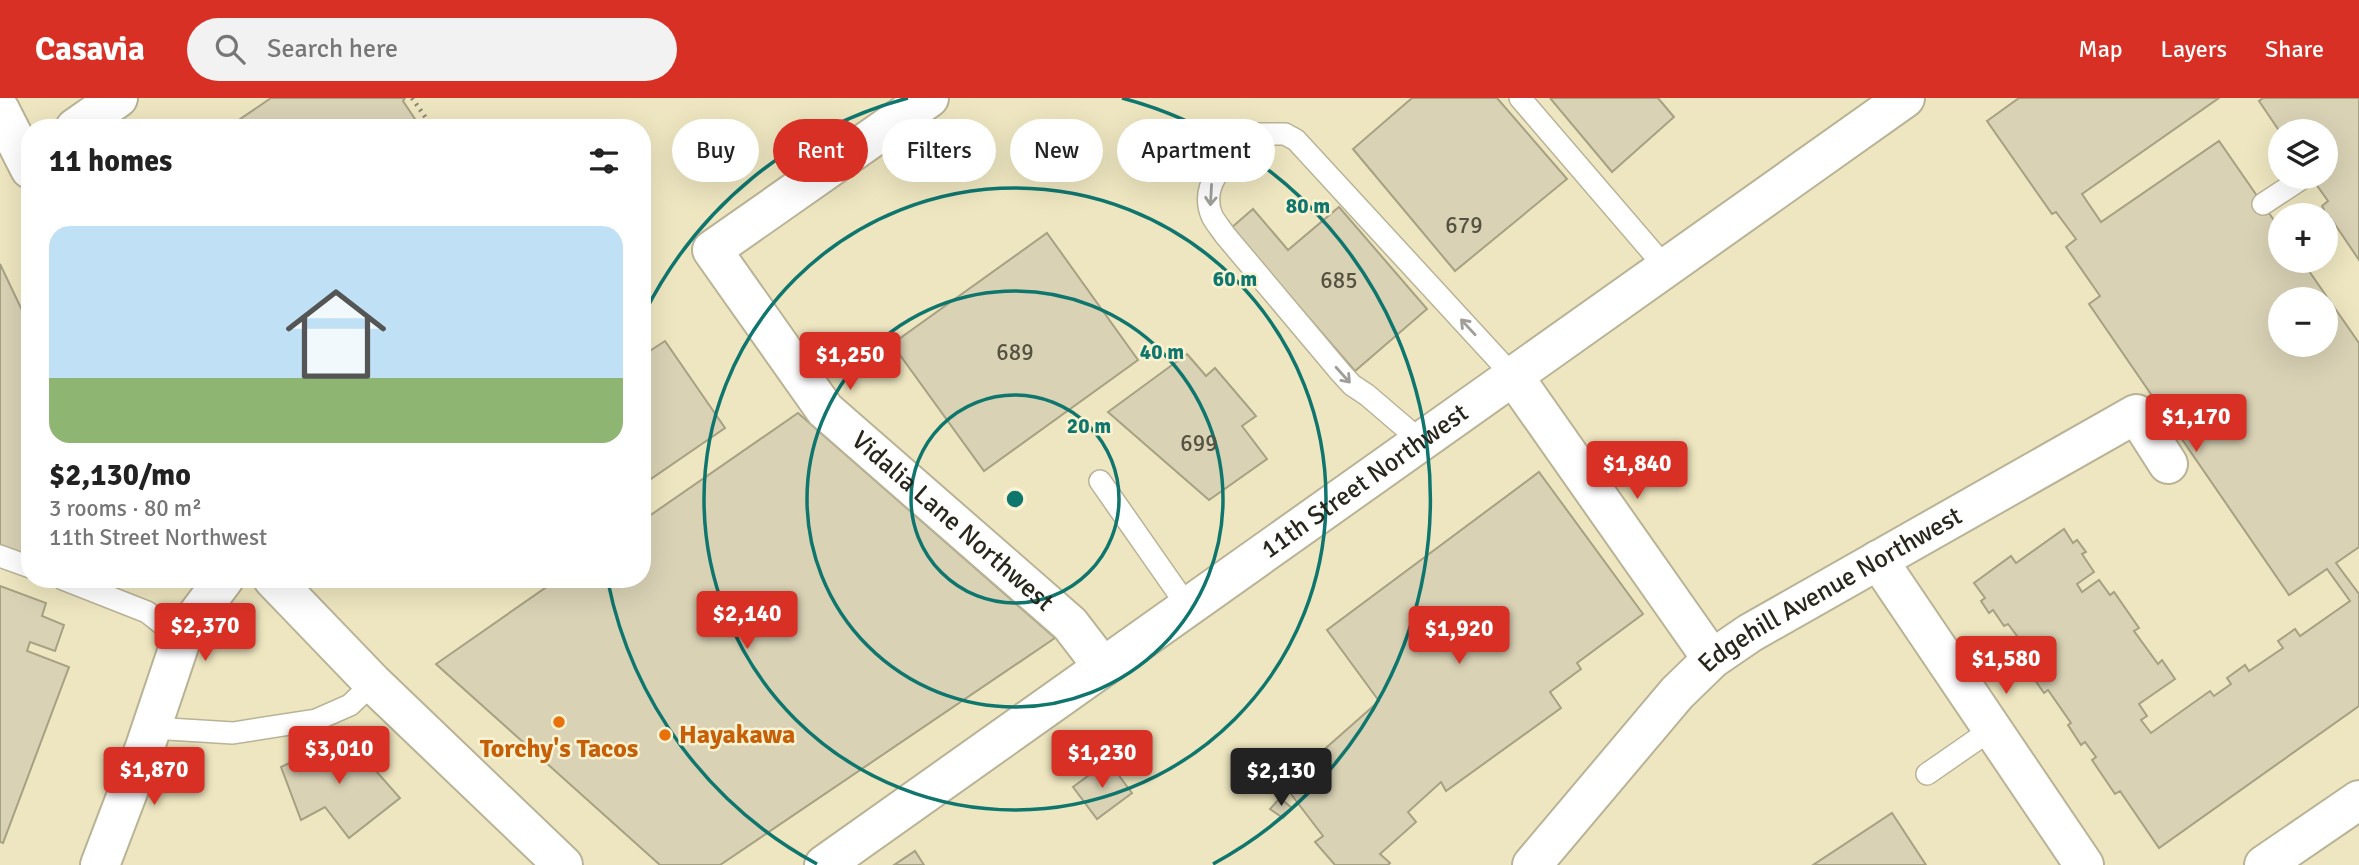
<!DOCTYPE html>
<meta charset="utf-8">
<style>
body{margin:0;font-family:Signika,sans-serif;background:#f2f2f2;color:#222;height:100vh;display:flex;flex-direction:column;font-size:26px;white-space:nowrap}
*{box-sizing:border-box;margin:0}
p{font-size:23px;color:#767676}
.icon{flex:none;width:38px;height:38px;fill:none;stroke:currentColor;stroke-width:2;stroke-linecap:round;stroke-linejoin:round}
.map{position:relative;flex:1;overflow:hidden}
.panel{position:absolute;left:21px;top:21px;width:630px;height:469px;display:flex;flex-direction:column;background:#fff;border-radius:28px;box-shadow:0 7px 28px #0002}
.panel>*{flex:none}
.banner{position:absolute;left:672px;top:21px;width:665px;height:63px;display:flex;gap:14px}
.buttons{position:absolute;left:2268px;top:21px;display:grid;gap:14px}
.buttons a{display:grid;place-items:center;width:70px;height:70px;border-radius:50%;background:#fff;box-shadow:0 7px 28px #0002;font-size:35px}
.price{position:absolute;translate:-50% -60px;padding:0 16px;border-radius:7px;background:#d93025;color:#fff;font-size:23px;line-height:46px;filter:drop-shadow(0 2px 4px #0008)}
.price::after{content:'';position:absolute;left:50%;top:42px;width:21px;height:16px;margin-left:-10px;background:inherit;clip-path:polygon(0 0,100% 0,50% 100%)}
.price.selected{background:#222;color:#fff}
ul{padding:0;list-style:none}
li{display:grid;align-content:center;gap:14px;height:371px;padding:0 28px}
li+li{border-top:2px solid #e0e0e0}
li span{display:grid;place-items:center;height:217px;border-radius:21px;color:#555}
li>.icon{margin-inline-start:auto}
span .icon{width:126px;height:126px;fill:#fffc;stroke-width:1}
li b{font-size:30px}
h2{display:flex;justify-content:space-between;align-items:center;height:84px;padding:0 28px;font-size:30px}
.pill{padding:0 24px;border-radius:32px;background:#fff;box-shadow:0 7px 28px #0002;font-size:24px;line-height:63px}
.pill.selected{background:#d93025;color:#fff}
header{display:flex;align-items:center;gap:42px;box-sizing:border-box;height:98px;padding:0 35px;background:#d93025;color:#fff}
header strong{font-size:33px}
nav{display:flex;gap:38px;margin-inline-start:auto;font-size:24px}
.search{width:490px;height:63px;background:#f2f2f2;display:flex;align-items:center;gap:18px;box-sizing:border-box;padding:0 24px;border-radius:38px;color:#767676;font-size:26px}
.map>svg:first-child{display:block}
.built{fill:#eee6c0;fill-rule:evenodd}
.building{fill:#d9d2b5;stroke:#a7a184;stroke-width:2;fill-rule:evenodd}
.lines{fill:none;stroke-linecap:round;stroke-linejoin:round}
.lane-casing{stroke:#b9b396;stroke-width:24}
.street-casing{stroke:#b9b396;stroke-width:42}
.secondary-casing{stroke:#b9b396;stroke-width:42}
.path{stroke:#8a8672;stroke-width:4.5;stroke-dasharray:2 5;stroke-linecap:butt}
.lane{stroke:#fff;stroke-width:21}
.street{stroke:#fff;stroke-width:38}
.secondary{stroke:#fff;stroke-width:38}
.oneway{stroke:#9f9e99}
.ring{fill:none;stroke:#0f766e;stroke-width:3.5}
.food-dot{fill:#e8710a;stroke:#f9f3d4;stroke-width:2.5}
.labels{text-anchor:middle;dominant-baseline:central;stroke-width:5;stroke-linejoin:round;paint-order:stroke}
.number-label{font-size:23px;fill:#555242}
.street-label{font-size:26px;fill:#29271c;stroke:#f9f3d4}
.food-label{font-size:26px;font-weight:bold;fill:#c56008;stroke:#f9f3d4;text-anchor:start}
.centre{fill:#0f766e;stroke:#f9f3d4;stroke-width:3.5}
.ring-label{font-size:21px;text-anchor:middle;font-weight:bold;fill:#0f766e;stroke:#f9f3d4;stroke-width:5;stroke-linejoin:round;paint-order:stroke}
</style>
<header>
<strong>Casavia</strong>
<div class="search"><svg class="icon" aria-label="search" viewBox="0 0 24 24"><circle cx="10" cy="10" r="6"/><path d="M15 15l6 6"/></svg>Search here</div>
<nav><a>Map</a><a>Layers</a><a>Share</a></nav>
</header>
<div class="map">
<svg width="2359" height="767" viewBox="0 0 2359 767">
<rect width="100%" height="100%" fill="#f9f3d4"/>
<path class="built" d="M0,0H2359V767H0ZM30,30H642V481H30ZM2280,33H2326V79H2280ZM2280,117H2326V163H2280ZM2280,201H2326V247H2280Z"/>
<g class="building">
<path d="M271,0H405L403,3L421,30H227Z"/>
<path d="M1412,0H1497L1567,81L1455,173L1353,51Z"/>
<path d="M1550,0H1658L1674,19L1612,74Z"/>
<path d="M2019,0H2219L2082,96L2101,124L2219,43L2280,131V163H2302L2359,245V449L2336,465L2359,496V608L2159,750L2120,693L2115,696L2092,662L2096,659L2085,644L2081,647L2068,627L2071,625L2048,592L2044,595L2019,559L2023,556L2012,541L2017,538L2008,526L2004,528L1993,512L1989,515L1981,503L1985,500L1974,485L2011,458L2016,465L2064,431L2073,445L2077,442L2086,454L2082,456L2094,474L2077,486L2082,494L2099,482L2110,497L2114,494L2139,530L2134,533L2158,566L2162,562L2175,581L2139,606L2147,618L2141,622L2151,635L2210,593L2214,598L2231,586L2227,580L2245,567L2249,573L2283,550L2278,543L2295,531L2300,538L2350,503L2327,471L2289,497L2089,206L2100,198L2066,149L2076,141L2056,114L2052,116L1987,23ZM2280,201H2326V247H2280Z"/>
<path d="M2263,0H2359V162L2330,119L2326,122V117H2316L2324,112L2322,108L2328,103L2311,79H2326V33L2280,34L2259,3Z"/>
<path d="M1339,109L1427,211L1355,273L1231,130L1253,111L1288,152Z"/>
<path d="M1047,135L1138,262L984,373L892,246Z"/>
<path d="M0,166L30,229V460L0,450Z"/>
<path d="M665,243L725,330L642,387V258Z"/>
<path d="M1187,256L1206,278L1215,270L1256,318L1242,328L1267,361L1209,402L1108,314Z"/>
<path d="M798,315L1055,540L720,767H660L436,566L558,481H642V423Z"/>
<path d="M1539,374L1643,516L1577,565L1581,571L1550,594L1561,610L1446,693L1441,684L1408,714L1416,724L1380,756L1390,765L1388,767H1335L1315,744L1323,738L1284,687L1379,603L1327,532Z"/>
<path d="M0,488L46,505L42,518L64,527L55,553L30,544L27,553L69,569L3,745L0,744Z"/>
<path d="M345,638L400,700L349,740L325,709L301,722L281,669Z"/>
<path d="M1108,663L1132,695L1097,721L1073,689Z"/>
<path d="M1280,700L1292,710L1283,720L1270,711Z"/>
<path d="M1892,715L1926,767H1813Z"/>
<path d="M915,753L924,767H894Z"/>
</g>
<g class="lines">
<defs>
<g id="lane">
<path d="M1520,0L1666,170"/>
<path d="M2263,106L2304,79"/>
<path d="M1422,344L1367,297L1352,287L1341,275L1225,137C1221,131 1215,124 1212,118C1197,82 1234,57 1256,36H1285L1296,42L1514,279"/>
<path d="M1100,383L1188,509"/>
<path d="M0,458L30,469"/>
<path d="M63,481L147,514L161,525L183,536"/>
<path d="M152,630L233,635L316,622L350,607L373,585"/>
<path d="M1927,676L1992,631"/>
</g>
<g id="street">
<path id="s1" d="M929,0L712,152L825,312L1070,526L1103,569"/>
<path d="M75,30L118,0"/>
<path d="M1514,279L1712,561"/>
<path d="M1878,462L2084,767"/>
<path d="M100,767L145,649L183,536L224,481"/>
<path id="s2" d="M824,767L1905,0"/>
<path id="s3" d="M1532,767L1677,595L1712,561L1750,535L2136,316L2168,366"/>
</g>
<g id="secondary">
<path d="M0,12L30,71"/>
<path d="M273,481L373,585L563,767"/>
<path d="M2264,767L2359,702"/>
</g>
</defs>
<use href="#lane" class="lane-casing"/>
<use href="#street" class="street-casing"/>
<use href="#secondary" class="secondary-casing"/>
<path class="path" d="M412,0L433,30"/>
<use href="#lane" class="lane"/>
<use href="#street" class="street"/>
<use href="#secondary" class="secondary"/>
</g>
<defs><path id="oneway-shaft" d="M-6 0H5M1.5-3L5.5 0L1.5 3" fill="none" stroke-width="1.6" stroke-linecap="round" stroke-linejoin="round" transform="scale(1.75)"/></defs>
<g class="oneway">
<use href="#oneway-shaft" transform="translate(1211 97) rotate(93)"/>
<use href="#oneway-shaft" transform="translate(1468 229) rotate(-133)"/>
<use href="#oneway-shaft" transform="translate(1343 277) rotate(48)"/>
</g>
<g class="ring">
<circle cx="1015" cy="401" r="104"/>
<circle cx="1015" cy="401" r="208"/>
<circle cx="1015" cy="401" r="311"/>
<path d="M817 766A415 415 0 0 1 608 484M644 216A415 415 0 0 1 908 0M1122 0A415 415 0 0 1 1213 766"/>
</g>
<g class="food-dot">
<circle cx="559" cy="624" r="7"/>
<circle cx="665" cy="637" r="7"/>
</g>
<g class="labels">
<g class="number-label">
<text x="1464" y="127">679</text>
<text x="1339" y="182">685</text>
<text x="1015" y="254">689</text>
<text x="1199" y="345">699</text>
</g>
<g class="street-label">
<text stroke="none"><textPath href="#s2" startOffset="663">11th Street Northwest</textPath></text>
<text stroke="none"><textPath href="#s1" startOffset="630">Vidalia Lane Northwest</textPath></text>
<text stroke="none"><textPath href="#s3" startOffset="411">Edgehill Avenue Northwest</textPath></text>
</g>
<g class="food-label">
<text x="679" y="637">Hayakawa</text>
<text x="559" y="651" text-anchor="middle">Torchy's Tacos</text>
</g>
</g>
<circle cx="1015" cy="401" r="10" class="centre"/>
<g class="ring-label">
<text x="1308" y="115">80 m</text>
<text x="1235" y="188">60 m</text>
<text x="1162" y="261">40 m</text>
<text x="1089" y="335">20 m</text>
</g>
</svg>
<div class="buttons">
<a><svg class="icon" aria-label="layers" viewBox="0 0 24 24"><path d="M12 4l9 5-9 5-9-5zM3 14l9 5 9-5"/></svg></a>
<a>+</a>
<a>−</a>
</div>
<b class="price" style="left:850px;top:294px">$1,250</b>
<b class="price" style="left:2196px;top:356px">$1,170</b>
<b class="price" style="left:1637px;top:403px">$1,840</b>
<b class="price" style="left:747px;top:553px">$2,140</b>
<b class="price" style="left:205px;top:565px">$2,370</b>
<b class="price" style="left:1459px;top:568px">$1,920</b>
<b class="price" style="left:2006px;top:598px">$1,580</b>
<b class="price" style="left:339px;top:688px">$3,010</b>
<b class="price" style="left:1102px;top:692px">$1,230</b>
<b class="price" style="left:154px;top:709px">$1,870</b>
<b class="price selected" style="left:1281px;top:710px">$2,130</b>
<div class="banner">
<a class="pill">Buy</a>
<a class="pill selected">Rent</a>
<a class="pill">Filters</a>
<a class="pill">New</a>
<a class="pill">Apartment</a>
</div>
<section class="panel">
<h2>11 homes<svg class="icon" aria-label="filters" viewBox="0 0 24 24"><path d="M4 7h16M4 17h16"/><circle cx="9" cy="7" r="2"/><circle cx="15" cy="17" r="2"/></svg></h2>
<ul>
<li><span style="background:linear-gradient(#bfe0f5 70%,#8fb573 0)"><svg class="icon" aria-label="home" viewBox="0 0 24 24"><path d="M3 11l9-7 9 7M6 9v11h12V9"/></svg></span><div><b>$2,130/mo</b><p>3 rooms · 80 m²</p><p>11th Street Northwest</p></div></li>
</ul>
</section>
</div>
